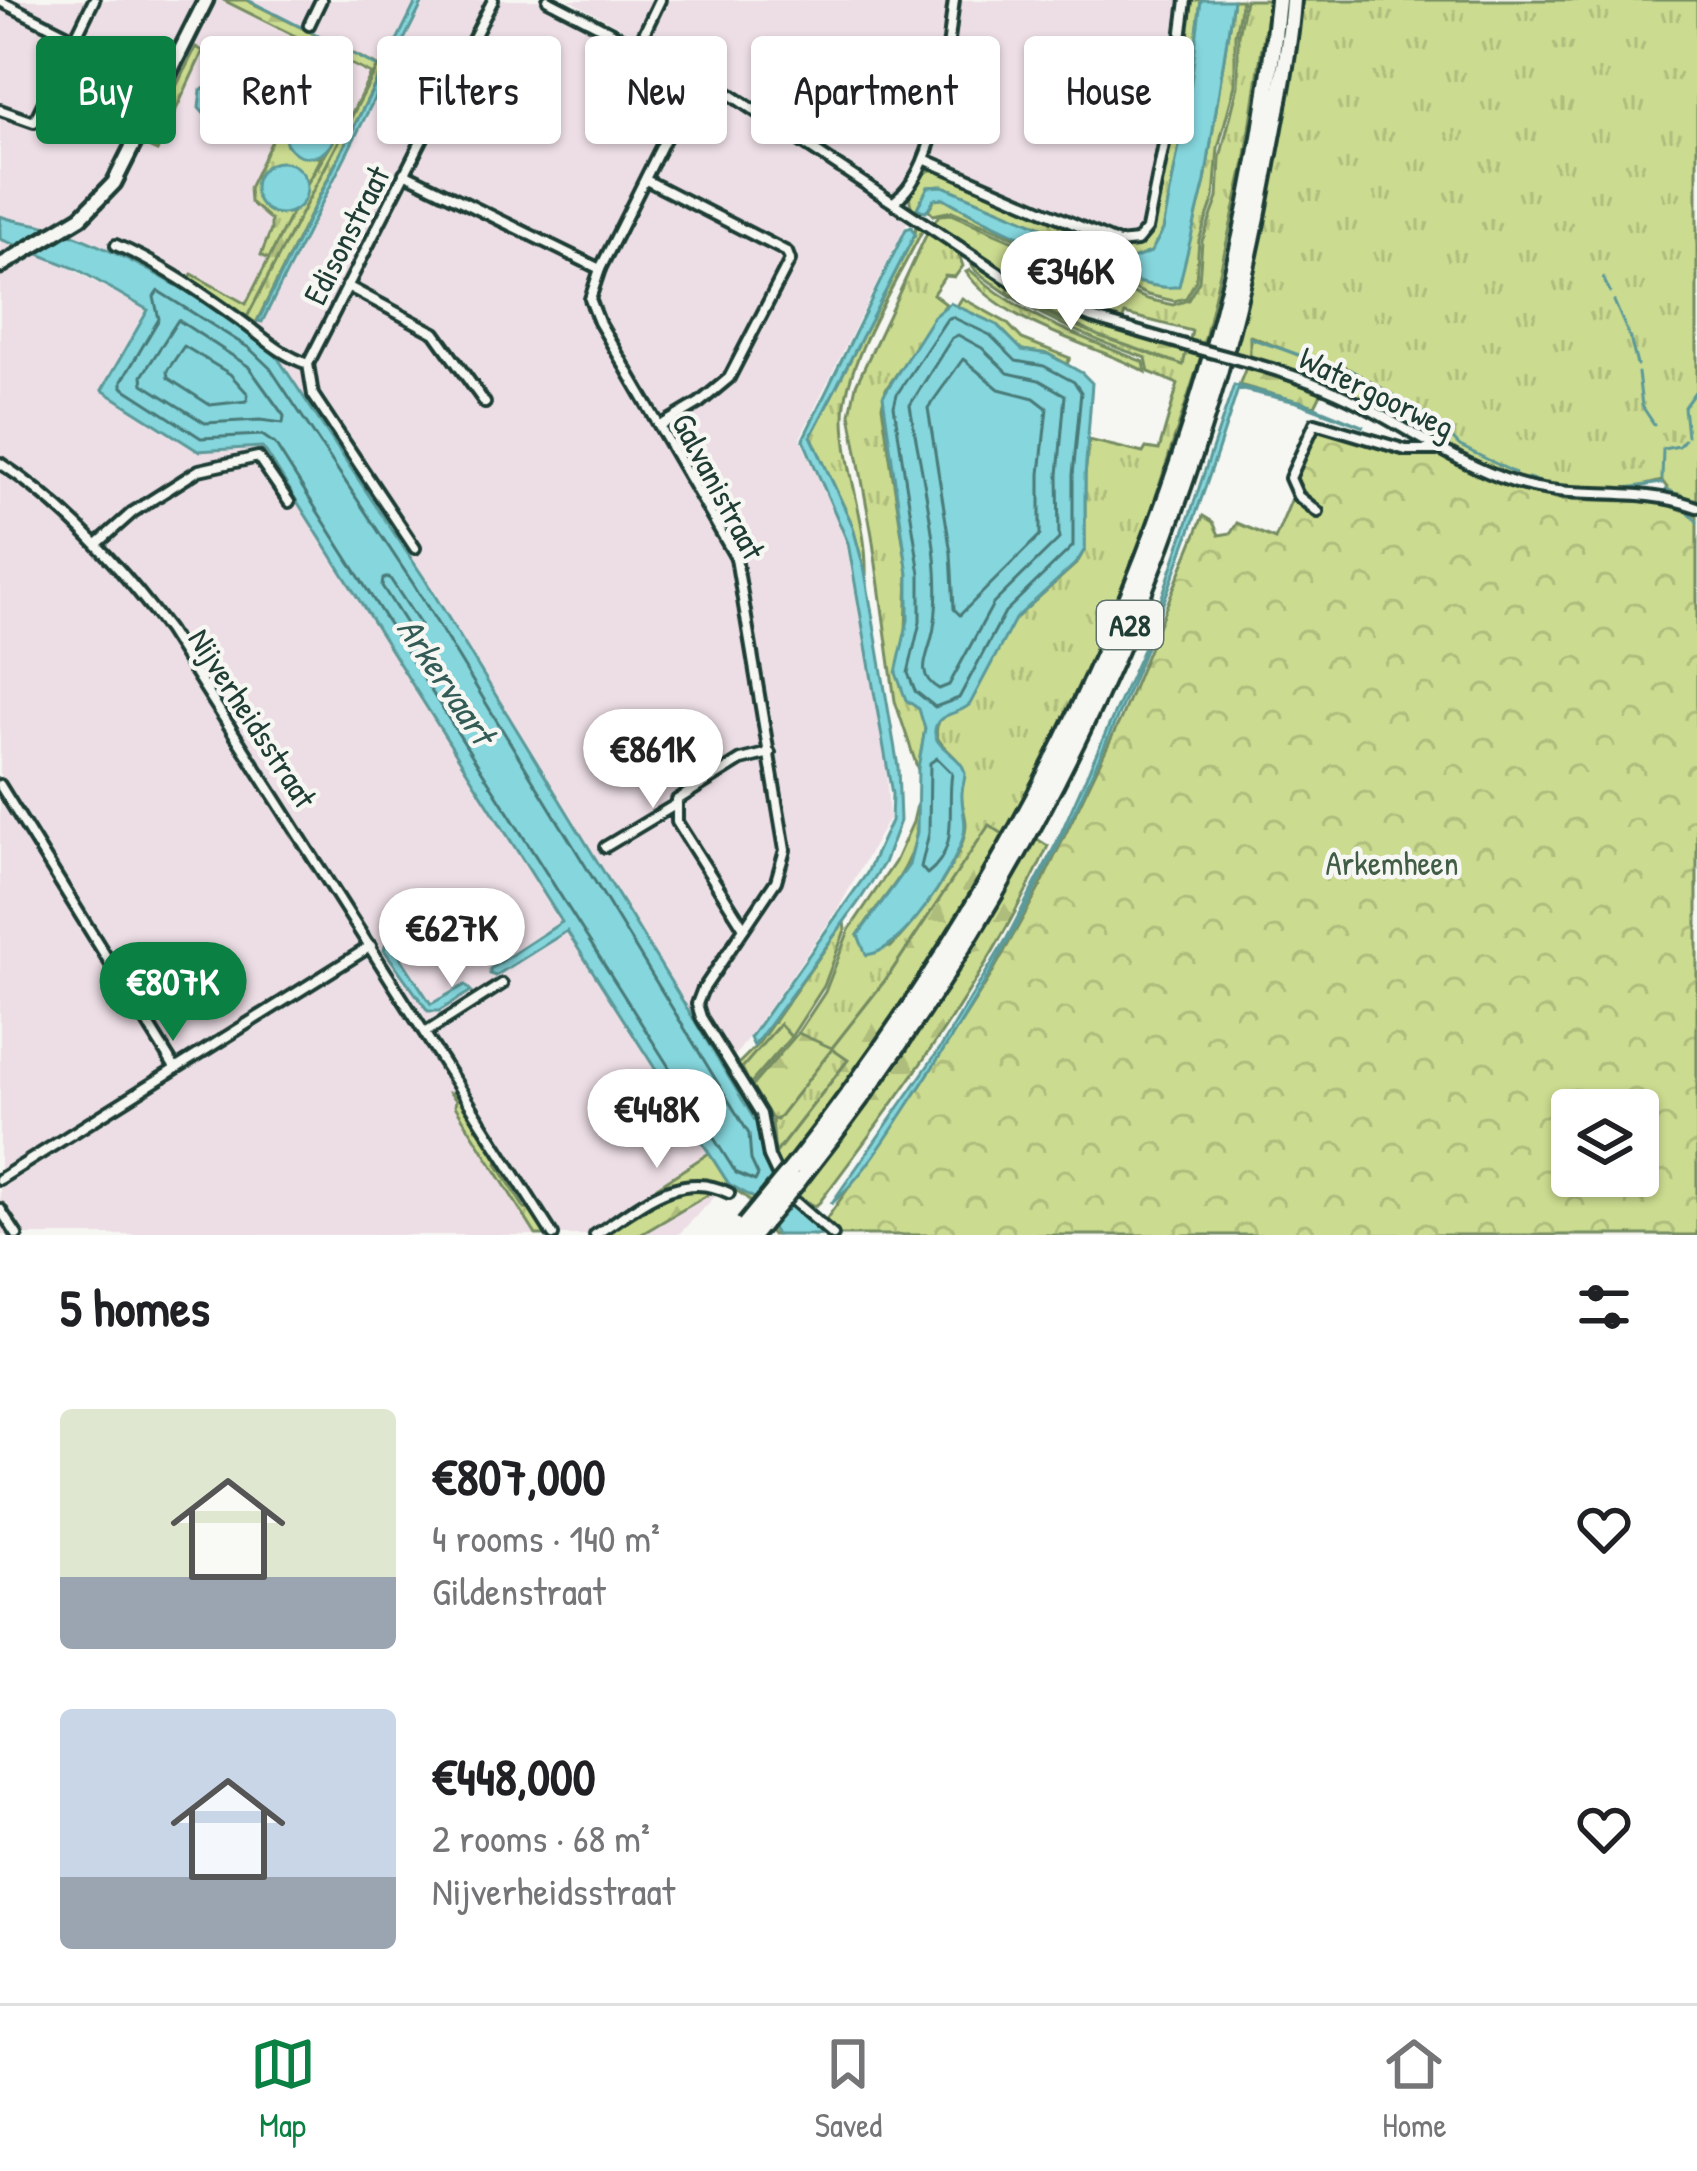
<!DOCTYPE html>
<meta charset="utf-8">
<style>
body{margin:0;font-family:"Patrick Hand",sans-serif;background:#f6f6f6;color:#202124;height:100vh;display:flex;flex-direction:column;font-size:45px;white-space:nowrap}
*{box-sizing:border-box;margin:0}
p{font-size:39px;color:#757577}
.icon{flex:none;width:66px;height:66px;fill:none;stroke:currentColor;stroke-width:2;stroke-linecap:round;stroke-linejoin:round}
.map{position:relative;height:1235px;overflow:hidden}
.side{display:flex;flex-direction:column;background:#fff;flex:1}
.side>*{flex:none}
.top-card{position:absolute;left:36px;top:36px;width:1626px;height:108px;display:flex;gap:24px}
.tools{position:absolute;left:1551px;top:1089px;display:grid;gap:24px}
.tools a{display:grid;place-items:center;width:108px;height:108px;border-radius:12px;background:#fff;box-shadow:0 3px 9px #0004;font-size:60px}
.price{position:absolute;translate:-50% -102px;padding:0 27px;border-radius:42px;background:#fff;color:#222;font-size:39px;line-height:78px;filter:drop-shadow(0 3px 6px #0008)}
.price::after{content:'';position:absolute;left:50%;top:72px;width:36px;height:27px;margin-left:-18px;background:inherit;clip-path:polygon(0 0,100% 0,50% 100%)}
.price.current{background:#0b8043;color:#fff}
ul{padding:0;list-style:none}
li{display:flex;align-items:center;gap:36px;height:300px;padding:0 60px}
li span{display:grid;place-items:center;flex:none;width:336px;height:240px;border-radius:12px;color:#555}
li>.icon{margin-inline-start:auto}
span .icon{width:144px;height:144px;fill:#fffc;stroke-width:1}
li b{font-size:51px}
h2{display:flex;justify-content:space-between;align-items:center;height:144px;padding:0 60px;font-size:51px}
.pill{padding:0 42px;border-radius:12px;background:#fff;box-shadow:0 3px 9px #0004;font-size:42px;line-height:108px}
.pill.current{background:#0b8043;color:#fff}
.tabs{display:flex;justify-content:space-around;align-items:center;height:168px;border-top:3px solid #e0e0e0;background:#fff;font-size:33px;color:#757577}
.tabs a{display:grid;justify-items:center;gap:6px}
.tabs .current{color:#0b8043}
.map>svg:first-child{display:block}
.built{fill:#eddee5}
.grass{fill:url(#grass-tufts);stroke:#758c62;stroke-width:3;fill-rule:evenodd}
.forest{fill:url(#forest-firs);stroke:#758c62;stroke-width:3}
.park{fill:url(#park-crowns);stroke:#758c62;stroke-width:3;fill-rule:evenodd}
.water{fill:#85d6dd;stroke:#5c9999;stroke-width:3}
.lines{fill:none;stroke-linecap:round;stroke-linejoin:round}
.shore{stroke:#487a78;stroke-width:3}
.stream{stroke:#5c9999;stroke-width:3}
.minor-casing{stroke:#1f3d34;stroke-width:16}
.primary-casing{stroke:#1f3d34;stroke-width:21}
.motorway-casing{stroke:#1f3d34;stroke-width:22}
.minor{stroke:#f6f6f2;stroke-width:8}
.primary{stroke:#f6f6f2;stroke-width:12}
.motorway{stroke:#f6f6f2;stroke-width:14}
.minor-bridge-casing{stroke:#1f3d34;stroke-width:16;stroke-linecap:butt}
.motorway-bridge-casing{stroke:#1f3d34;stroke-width:22;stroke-linecap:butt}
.minor-bridge{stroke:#f6f6f2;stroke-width:8}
.motorway-bridge{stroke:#f6f6f2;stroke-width:14}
.labels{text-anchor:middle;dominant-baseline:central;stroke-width:9;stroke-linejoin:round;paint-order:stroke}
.shield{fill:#f6f6f2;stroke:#60746d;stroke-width:3}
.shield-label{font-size:30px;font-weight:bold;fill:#1f3d34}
.street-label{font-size:33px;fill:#1f3d34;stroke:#f6f6f2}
.park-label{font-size:33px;fill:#415d46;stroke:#f6f6f2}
.water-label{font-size:36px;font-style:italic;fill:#335c56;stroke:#f6f6f2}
</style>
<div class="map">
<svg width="1697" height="1235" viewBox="0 0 1697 1235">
<defs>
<pattern id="grass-tufts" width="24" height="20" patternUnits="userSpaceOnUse" patternTransform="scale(3)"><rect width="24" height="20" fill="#cbdb8f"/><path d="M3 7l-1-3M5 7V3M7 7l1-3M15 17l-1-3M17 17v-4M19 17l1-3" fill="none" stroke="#aebd7c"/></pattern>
<pattern id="forest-firs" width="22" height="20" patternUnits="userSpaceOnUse" patternTransform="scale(3)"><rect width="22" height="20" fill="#cbdb8f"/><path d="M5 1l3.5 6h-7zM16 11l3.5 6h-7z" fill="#aebd7c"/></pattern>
<pattern id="park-crowns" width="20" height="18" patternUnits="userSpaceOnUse" patternTransform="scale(3)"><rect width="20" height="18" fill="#cbdb8f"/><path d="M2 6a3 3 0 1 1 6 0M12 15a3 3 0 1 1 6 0" fill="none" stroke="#aebd7c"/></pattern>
</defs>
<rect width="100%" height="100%" fill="#f6f6f2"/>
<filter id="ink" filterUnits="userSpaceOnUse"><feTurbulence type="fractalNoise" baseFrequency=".00833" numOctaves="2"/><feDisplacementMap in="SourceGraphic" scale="24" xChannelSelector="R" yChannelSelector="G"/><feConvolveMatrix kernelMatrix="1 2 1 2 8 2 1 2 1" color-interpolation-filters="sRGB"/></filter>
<g filter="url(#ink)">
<g class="built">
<path d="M0,0H539L745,107L909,219L800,438L845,538L886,762L889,818L838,909L724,1072L249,342L41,252L146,310L101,390L198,451L262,447L266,452L713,1154L726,1185L678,1235H0Z"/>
<path d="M569,0H1193L1157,238L1123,254L952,185L913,206L709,75Z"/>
</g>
<g class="grass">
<path d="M1189,0H1201L1191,83L1163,230L1151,252L1130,260L1118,259L943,186L928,187L917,208L921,211L919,216C900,200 913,175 934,169L1113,245L1127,248L1140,244L1153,224Z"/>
<path d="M1233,0H1242L1235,35V85L1218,148L1214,198L1199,240L1196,280L1186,298L1174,301L1148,295L952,211L933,215L928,210L936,197L944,198C1005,235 1107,280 1178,286L1205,181Z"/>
<path d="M1245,0H1269L1245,162L1203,347L1189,343L1192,331L1125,314L1122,321C1048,299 995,269 932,226L939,215L951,214L1147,299L1173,305L1188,300L1199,281L1202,241L1218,198L1220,158L1238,86V35Z"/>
<path d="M1298,0H1697V501L1671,493L1662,481L1622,491L1581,490L1540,485L1487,469L1445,449L1433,429L1392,394L1340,364L1336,370L1251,337L1250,359L1232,355L1282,129Z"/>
<path d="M378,66L383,68L256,323L247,317L351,118L335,129L333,123L307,107C289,112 280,127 287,145L316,157L322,154L307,184C296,155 275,163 257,179V196L269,211H293L269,259L261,255L271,230V220L250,202L249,188L297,89L352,115Z"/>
<path d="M916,224L923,229C898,280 843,364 844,419C845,473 868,523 866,577L852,524L811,436L915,234Z"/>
<path d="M928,231L958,252L963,266L955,277L945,276L933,294L946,304L886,389L882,406L908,574L906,632L925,729L918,770L895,701L872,535L850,414L856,385Z"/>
<path d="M975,264L1064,310L1202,353L1130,577L1079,697L1008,837L989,826L887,978L832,1048L848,1060L775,1154L772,1119L831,1049L798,1033L825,992L849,930L895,862L913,822L919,796C920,871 894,878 858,935L891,947C914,923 965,859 966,825C966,815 962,806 961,796C961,786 966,779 962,768C955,749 928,745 939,721L1015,619L1077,563L1085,549V476L1089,440L1143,453L1146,448L1159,450L1178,384L1149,372L1146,358C1084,337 1028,312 976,271L972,265ZM1010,287L1070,315L1186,353L1166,360L1060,320L1009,293Z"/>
<path d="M970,270C1020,316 1082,338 1144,362L1146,372C1092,343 1002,324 966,272Z"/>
<path d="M962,298L1007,323L1022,339L1070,358L1067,364L1048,354L1022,350L997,325L957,306Z"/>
<path d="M844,922L845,930L824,986L791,1037L780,1024L741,1071L738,1064L758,1044Z"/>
<path d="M450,1093H458L499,1157L497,1164L525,1209L533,1210L549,1235H536L455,1106L456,1100Z"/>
<path d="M709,1153L729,1184L756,1199L776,1235H772C765,1225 760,1210 751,1202C727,1178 687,1175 659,1190L657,1187Z"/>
</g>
<g class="forest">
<path d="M223,0H246L378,66L247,317L188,280L192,274L246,304L293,211L305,198L307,184L333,142L335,129L351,115L371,74Z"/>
<path d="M196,47L203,51L157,151L146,146Z"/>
<path d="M1009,286L1070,315L1186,352L1183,365L1099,336L1008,293Z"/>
<path d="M1250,336L1336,370L1406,414L1400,423L1303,374L1250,359Z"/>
<path d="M1247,365L1323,390L1315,406L1239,385Z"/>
<path d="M989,825L1008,837L1002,848L895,1018L781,1170L775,1154L848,1060L832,1049L777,1120L772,1119L752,1086L798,1033L832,1048L887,978Z"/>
<path d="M1037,839L1048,846C989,975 904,1090 819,1203L815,1206L796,1195L908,1049Z"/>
<path d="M780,1024L791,1037L750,1084L742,1068Z"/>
<path d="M683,1188H711V1193L640,1235H603Z"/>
</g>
<path class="park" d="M1323,426L1413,455H1440L1487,477L1559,499L1660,502L1697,515V1235H815L914,1096L990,977L1041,885L1121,718L1203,516L1213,522L1219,535L1231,533L1237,523L1275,539L1293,496L1300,500L1305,494L1296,477L1315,431ZM1572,1110H1638V1176H1572Z"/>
<g class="water">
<path d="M417,0H424L262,322L258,321Z"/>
<path d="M1201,0H1233L1205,181L1179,286C1145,298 978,220 944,198L934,199L926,212L917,208L928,187L943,186L1118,259L1130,260L1151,252L1163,230L1191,83Z"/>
<path d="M219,82L253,97L236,130L207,117L199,108L201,90Z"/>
<circle cx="309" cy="132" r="25"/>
<circle cx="281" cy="188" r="26"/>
<path d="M0,216C13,221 23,222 35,224C93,233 237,314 277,357L424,578L685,1005L762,1132L764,1161L790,1204L827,1235H776L756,1199L729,1184L567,931L495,976L490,974V969L562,922L266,452L261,447L198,451L102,390L148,310L77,269L0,239Z"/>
<path d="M911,227L915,234L811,436L852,524L865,572L898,767L900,821L884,863L860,900L754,1046L750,1038L867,873L891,821L892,794L848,543L803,439L906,229Z"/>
<path d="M950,303L997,325L1022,350L1048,354L1082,373L1092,383L1085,476V549L1077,562L1015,619L970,704C960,715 937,712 935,730C933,749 963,755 965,774C965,781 962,786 962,793C961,808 968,823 963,838C953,871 902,953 866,955L858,935L909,865L917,832L918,768L925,729L919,709L906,700L896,673L908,620V574L883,396L934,316Z"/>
<path d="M1234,385L1303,402L1364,427L1297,402L1238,389C1162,626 1070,855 934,1065C905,1108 869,1172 831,1204L941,1047L1007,938L1056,844L1148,638Z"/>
<path d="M386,943H391L431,1004L465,985L471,991L439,1011H428L384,950Z"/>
</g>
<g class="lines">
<g class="shore">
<path d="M158,291L249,348L270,368L414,585L749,1134L751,1160L758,1175L755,1181L736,1173L275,444L262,435L201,438L122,387V381L159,319L154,297Z"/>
<path d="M952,317L990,335L1016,361L1044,366L1074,382L1081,392L1073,475V546L1005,612L959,698L935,707L915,691L908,673L920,622V574L894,406L897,394L947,319Z"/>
<path d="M178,320L248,366L284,416L283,423L260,420L205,423L143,384L142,376Z"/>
<path d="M958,335L982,348L1008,373L1039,380L1065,395L1058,475L1059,539L993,604L949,685L939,689C917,676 925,662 931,641C949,578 920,471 910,405L952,338Z"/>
<path d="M184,346L230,374L248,394L247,401L210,405L168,378L167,371Z"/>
<path d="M963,359L999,389L1034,398L1047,408L1040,474V535L960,615L954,609L951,553L928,408Z"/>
<path d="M389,577L420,624L417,632L410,630L382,586L383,579Z"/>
<path d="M937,758L952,773C946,810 961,848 927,874L921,867L929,833L930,763Z"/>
</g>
<g class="stream">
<path d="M248,0L301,27"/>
<path d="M313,33L376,66"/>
<path d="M1603,278L1610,292"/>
<path d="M1614,301L1630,338L1637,365"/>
<path d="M1250,338L1331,366"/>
<path d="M1350,370L1433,419L1460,446L1515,473"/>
<path d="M1638,373L1642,406L1654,424"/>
<path d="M1687,436L1684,407L1697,389"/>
<path d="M1528,478L1554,487"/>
<path d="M1662,479L1663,449L1679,446L1684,440"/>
<path d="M1612,490L1662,483"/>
<path d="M1666,490L1697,501"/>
<path d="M1646,502C1665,502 1687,504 1697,522"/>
<path d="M1697,629V660"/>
</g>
<defs>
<g id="minor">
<path d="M548,0L725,91L1020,287L1092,318L1195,348"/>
<path d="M0,1L74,38"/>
<path d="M309,25L321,0"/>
<path d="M639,44L660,0"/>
<path d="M697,75L600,269L590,299L599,322L736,558L785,850L776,881L702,991L697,1004L701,1017L761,1114L769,1157L777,1174"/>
<path d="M0,110L34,122L94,0"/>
<path d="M924,159L1118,243L1137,241L1147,229L1174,94L1186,0"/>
<path d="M404,173L600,269"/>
<path d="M646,180L787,252L790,260L729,378L699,403L662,425"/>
<path d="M895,201C941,166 946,55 954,0"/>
<path d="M116,245C160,264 198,290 237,318C261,335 280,355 308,364"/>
<path d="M347,286L435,333L485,403"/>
<path d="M1240,360C1282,371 1322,384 1360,404C1412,431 1460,465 1516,483C1575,501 1639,485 1697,507"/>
<path d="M0,463C66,506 121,567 168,630L553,1235"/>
<path d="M1318,512L1298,496L1290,478L1315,423L1406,450H1437"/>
<path d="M97,544L133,512L199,470L258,457L289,502"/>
<path d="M415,548L313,395L308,364L493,0"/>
<path d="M0,785L175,1068"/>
<path d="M605,847L675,805"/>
<path d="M744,928L677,822V800L741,760L770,753"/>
<path d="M425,1033L502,984"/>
<path d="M0,1179L371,946"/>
<path d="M793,1200L833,1235"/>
<path d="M0,1209L17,1235"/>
<path d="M595,1235C636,1209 679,1167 729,1193"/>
</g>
<path id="primary" d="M0,266L81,217L114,183L206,0"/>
<g id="motorway">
<path d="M792,1168C1056,834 1237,427 1278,0"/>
<path d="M799,1180C1031,887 1200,540 1266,170C1276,114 1289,57 1293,0"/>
</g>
</defs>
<use href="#minor" class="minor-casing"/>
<use href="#primary" class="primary-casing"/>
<use href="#motorway" class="motorway-casing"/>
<use href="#minor" class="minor"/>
<use href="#primary" class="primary"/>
<use href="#motorway" class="motorway"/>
<defs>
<path id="minor-bridge" d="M1195,348L1240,360"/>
<g id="motorway-bridge">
<path d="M745,1225L792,1168"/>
<path d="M753,1235L799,1180"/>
</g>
</defs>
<use href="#minor-bridge" class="minor-bridge-casing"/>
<use href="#motorway-bridge" class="motorway-bridge-casing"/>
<use href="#minor-bridge" class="minor-bridge"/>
<use href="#motorway-bridge" class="motorway-bridge"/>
</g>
</g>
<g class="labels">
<rect class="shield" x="1097" y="601" width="66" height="48" rx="9"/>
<g class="shield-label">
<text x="1130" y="625">A28</text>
</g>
<g class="street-label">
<text transform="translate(346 235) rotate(-63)">Edisonstraat</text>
<text transform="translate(1377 392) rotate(26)">Watergoorweg</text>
<text transform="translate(719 486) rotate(62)">Galvanistraat</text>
<text transform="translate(253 718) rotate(57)">Nijverheidsstraat</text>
</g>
<g class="park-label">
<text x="1392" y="863">Arkemheen</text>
</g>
<g class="water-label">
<text transform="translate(447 680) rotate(56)">Arkervaart</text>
</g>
</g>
</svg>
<div class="tools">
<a><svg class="icon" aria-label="layers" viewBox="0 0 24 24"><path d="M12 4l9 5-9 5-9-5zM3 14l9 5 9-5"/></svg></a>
</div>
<b class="price" style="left:1071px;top:333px">€346K</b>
<b class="price" style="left:653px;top:811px">€861K</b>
<b class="price" style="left:452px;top:990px">€627K</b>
<b class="price current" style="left:173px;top:1044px">€807K</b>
<b class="price" style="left:657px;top:1171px">€448K</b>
<div class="top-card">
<a class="pill current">Buy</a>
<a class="pill">Rent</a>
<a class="pill">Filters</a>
<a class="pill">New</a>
<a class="pill">Apartment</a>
<a class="pill">House</a>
</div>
</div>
<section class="side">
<h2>5 homes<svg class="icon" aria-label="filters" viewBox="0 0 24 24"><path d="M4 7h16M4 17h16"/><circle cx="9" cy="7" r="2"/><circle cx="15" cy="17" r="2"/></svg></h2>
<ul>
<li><span style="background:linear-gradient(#dfe7d0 70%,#9aa5b1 0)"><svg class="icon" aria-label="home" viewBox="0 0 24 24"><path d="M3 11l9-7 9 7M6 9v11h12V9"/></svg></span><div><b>€807,000</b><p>4 rooms · 140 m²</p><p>Gildenstraat</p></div><svg class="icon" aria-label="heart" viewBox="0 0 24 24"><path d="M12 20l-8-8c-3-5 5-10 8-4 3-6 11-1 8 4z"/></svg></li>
<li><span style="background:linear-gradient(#c9d6e8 70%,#9aa5b1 0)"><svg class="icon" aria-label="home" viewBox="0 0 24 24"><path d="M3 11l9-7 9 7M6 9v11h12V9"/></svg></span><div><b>€448,000</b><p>2 rooms · 68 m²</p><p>Nijverheidsstraat</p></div><svg class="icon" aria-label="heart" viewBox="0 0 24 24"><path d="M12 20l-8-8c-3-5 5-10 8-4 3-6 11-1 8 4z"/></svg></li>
</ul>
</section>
<nav class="tabs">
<a class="current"><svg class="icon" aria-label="map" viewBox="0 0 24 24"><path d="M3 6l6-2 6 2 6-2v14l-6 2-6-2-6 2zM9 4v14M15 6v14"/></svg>Map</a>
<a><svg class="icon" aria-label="saved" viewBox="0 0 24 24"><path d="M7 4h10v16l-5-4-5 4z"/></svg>Saved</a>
<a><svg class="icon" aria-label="home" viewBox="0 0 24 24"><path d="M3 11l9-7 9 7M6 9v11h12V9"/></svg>Home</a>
</nav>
